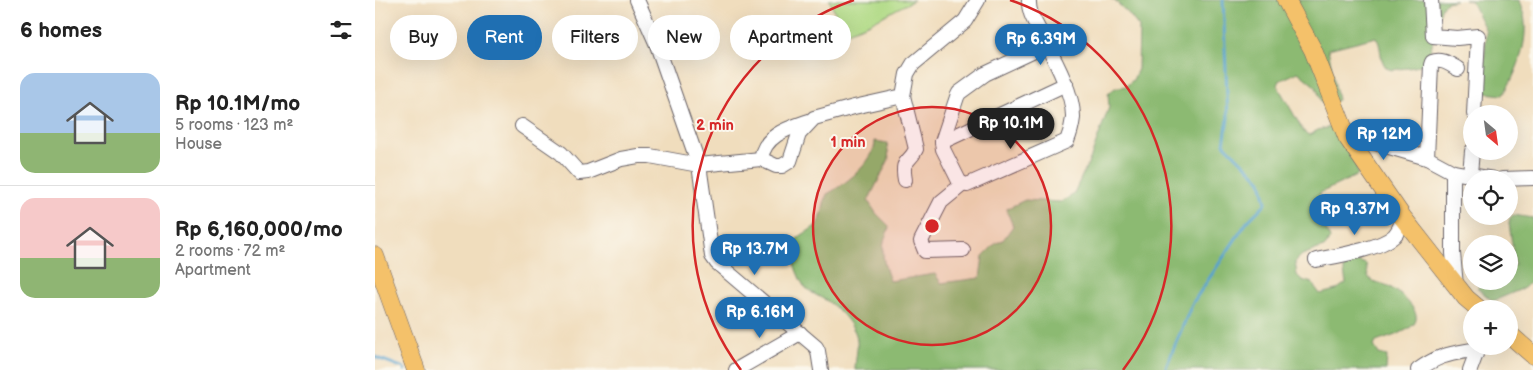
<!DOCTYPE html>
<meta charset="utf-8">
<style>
body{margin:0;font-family:"Balsamiq Sans",sans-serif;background:#f6f6f6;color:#222;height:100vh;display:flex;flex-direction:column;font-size:19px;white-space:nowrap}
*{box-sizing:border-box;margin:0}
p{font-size:16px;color:#767676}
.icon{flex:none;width:28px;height:28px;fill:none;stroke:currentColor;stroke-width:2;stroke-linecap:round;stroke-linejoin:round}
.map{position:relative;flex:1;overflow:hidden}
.side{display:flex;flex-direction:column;background:#fff;width:375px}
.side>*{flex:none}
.guide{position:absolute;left:15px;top:15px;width:475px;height:45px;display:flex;gap:10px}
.needle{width:32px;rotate:151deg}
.fabs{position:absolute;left:1088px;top:105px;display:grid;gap:10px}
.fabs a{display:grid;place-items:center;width:55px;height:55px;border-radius:50%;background:#fff;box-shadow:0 5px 20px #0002;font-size:25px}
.price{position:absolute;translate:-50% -42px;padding:0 11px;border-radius:18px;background:#1f6fb2;color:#fff;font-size:16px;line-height:32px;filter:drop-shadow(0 1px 2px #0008)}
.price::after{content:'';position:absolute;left:50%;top:30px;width:15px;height:11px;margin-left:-8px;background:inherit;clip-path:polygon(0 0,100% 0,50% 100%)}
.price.active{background:#222;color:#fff}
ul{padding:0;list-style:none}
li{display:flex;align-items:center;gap:15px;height:125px;padding:0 20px}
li+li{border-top:1px solid #e0e0e0}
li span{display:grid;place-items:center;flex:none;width:140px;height:100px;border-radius:15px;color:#555}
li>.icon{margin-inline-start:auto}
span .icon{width:60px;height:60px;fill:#fffc;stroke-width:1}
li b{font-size:21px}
h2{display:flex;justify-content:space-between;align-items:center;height:60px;padding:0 20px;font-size:21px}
.tag{padding:0 18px;border-radius:22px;background:#fff;box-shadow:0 5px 20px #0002;font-size:18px;line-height:45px}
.tag.active{background:#1f6fb2;color:#fff}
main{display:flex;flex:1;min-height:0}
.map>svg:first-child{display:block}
.green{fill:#b0da85;stroke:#697e60}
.forest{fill:#8cba72;stroke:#576e56}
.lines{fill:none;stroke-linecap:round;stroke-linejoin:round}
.stream{stroke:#56a2ce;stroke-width:3}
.minor-casing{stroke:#6a6368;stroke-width:16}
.major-casing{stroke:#6a6368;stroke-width:19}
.minor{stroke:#fff;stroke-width:14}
.major{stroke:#f4c16a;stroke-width:18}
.ring{fill:none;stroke:#d62828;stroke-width:2.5}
.centre{fill:#d62828;stroke:#fbf7ec;stroke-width:2.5}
.ring-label{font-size:15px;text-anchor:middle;font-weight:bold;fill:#d62828;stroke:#fbf7ec;stroke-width:4;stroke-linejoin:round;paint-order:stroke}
</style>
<main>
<section class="side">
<h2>6 homes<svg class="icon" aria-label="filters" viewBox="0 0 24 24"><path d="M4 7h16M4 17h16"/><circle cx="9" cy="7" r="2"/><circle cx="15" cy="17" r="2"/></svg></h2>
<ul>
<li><span style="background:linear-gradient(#a9c7e8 60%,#8fb573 0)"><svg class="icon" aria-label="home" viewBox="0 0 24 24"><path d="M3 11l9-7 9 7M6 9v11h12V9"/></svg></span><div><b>Rp 10.1M/mo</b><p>5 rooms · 123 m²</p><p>House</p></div></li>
<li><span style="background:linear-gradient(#f6c9c9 60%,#8fb573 0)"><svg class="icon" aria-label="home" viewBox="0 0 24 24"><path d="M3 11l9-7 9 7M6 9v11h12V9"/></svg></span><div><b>Rp 6,160,000/mo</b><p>2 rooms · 72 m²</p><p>Apartment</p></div></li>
</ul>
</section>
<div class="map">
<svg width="1158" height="370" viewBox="0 0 1158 370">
<rect width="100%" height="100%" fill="#fbf7ec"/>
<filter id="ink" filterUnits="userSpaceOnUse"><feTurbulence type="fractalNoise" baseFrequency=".02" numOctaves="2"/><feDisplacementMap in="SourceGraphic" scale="10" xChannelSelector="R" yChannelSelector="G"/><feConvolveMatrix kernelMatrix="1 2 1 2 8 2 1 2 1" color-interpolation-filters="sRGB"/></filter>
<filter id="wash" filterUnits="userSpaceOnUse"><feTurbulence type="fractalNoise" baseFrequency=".0096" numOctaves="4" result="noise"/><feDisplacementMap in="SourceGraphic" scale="20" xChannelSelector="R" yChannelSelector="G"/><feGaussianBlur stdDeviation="1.12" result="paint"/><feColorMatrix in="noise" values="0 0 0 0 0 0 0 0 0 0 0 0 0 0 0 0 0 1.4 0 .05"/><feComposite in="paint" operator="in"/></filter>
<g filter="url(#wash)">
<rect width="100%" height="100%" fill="#f0ddbd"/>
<path class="green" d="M454,0H539L495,23L470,33Z"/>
<g class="forest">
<path d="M736,0H1081C1077,1 1073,1 1070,3C1061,10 1060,55 1047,64C1041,68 1031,68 1024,69C1019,70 1014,71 1010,66C1004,57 1007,46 1001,37L953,49L963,100L951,106L947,103L941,87L923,72L904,81L902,85L929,132L934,135L943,130L956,127L981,165L983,175L945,193C938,208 949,224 955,238L951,246L927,255L920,262L922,275L927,280L937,283L945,294L961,290L971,283L968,265L979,260L991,264C992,269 992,276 995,279C998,283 1007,283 1013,286C1022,291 1049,311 1039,324C1031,333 1011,338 1001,342L999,346L1004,354L1012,356L1011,370H480C480,358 485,343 480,332C474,320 463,308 452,301C444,296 435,293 429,286C424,279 414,254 417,246C421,235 436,232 443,223C448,217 448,203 452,194C468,186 501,161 500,141L512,143L514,159L493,201L501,213L514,226C514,232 510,235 509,241C506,257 510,267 515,281L560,274L566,283L605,278L608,256L620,244L628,240L638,226L631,209L650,200L686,202L698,195L716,157L734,107L733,94L740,88L751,86L758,80L763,69L764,27L753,13L740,1Z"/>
<path d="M1089,0H1144C1145,5 1147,10 1149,15C1154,42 1142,73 1128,95L1110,93L1108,89L1111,31L1096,1Z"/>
<path d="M1138,215L1158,218V279L1149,288L1118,301L1103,289L1104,284L1114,281H1134V271L1140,265L1134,223L1135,218Z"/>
</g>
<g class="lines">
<g class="stream">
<path d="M0,357L29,368L30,370"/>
<path d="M791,370V367L817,304L872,222L891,203L886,181L849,144L853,118L848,0"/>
</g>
</g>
</g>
<g filter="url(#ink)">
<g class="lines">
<defs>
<g id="minor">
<path d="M262,0L282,45L324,165L337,256L342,263L441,347L443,351L446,370"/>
<path d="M654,0C653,12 660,22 665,32C677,55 699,93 698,118C697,126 695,134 692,141L592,185L588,184L584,181L568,149L567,142L582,97L584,93L610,74L672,45"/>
<path d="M1056,0L1058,36L1082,38L1103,36L1099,114"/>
<path d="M528,96L541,149C534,165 526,157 530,180"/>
<path d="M147,126L186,153L204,173L213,172L246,159L263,156H275L324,165L386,159L401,166H407L415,161L424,134L439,118L479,107L528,96L532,74L538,64L590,21L603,0"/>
<path d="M972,137L997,142L1052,158L1078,172L1118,179"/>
<path d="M567,142L691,84"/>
<path d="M1052,158L1056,65L1057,62C1067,58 1074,64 1083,69"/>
<path d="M386,159C389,135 414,128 434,121"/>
<path d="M1078,172V253L1081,286"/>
<path d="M1095,174L1097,151"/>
<path d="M1127,179L1158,178"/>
<path d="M588,184L566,202L546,241L550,251L588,250"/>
<path d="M941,260C961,256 1005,249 1019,236C1024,231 1026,225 1028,218"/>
<path d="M361,370L425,333"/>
<path d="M1043,370C1065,354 1076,354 1102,349"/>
<path d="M1095,370L1104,346"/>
</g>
<g id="major">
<path d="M911,0L938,50L972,137L1028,218L1091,298L1104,309"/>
<path d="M0,256L41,370"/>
<path d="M1134,334L1158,355"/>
</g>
</defs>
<use href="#minor" class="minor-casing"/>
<use href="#major" class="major-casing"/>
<use href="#minor" class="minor"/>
<use href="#major" class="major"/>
</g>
</g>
<circle cx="557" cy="226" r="119" fill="#d62828" fill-opacity=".12"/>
<g class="ring">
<circle cx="557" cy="226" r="119"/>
<path d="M366 370A239 239 0 0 1 479 0M635 0A239 239 0 0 1 748 370"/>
</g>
<circle cx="557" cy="226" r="8" class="centre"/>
<g class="ring-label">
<text x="340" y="130">2 min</text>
<text x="473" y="147">1 min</text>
</g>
</svg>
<div class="fabs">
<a><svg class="needle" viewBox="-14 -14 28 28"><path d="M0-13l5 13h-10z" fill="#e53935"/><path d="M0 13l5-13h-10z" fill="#767676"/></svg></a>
<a><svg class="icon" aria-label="locate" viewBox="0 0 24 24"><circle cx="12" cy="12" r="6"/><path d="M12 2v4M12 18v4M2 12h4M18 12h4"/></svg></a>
<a><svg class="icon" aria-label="layers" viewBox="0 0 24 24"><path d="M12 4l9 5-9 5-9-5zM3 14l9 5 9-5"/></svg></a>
<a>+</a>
</div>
<b class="price" style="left:666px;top:66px">Rp 6.39M</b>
<b class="price active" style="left:636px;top:150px">Rp 10.1M</b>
<b class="price" style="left:1009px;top:161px">Rp 12M</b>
<b class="price" style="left:980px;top:236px">Rp 9.37M</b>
<b class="price" style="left:380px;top:276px">Rp 13.7M</b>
<b class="price" style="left:385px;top:339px">Rp 6.16M</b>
<div class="guide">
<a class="tag">Buy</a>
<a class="tag active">Rent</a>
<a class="tag">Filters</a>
<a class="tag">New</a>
<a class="tag">Apartment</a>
</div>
</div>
</main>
